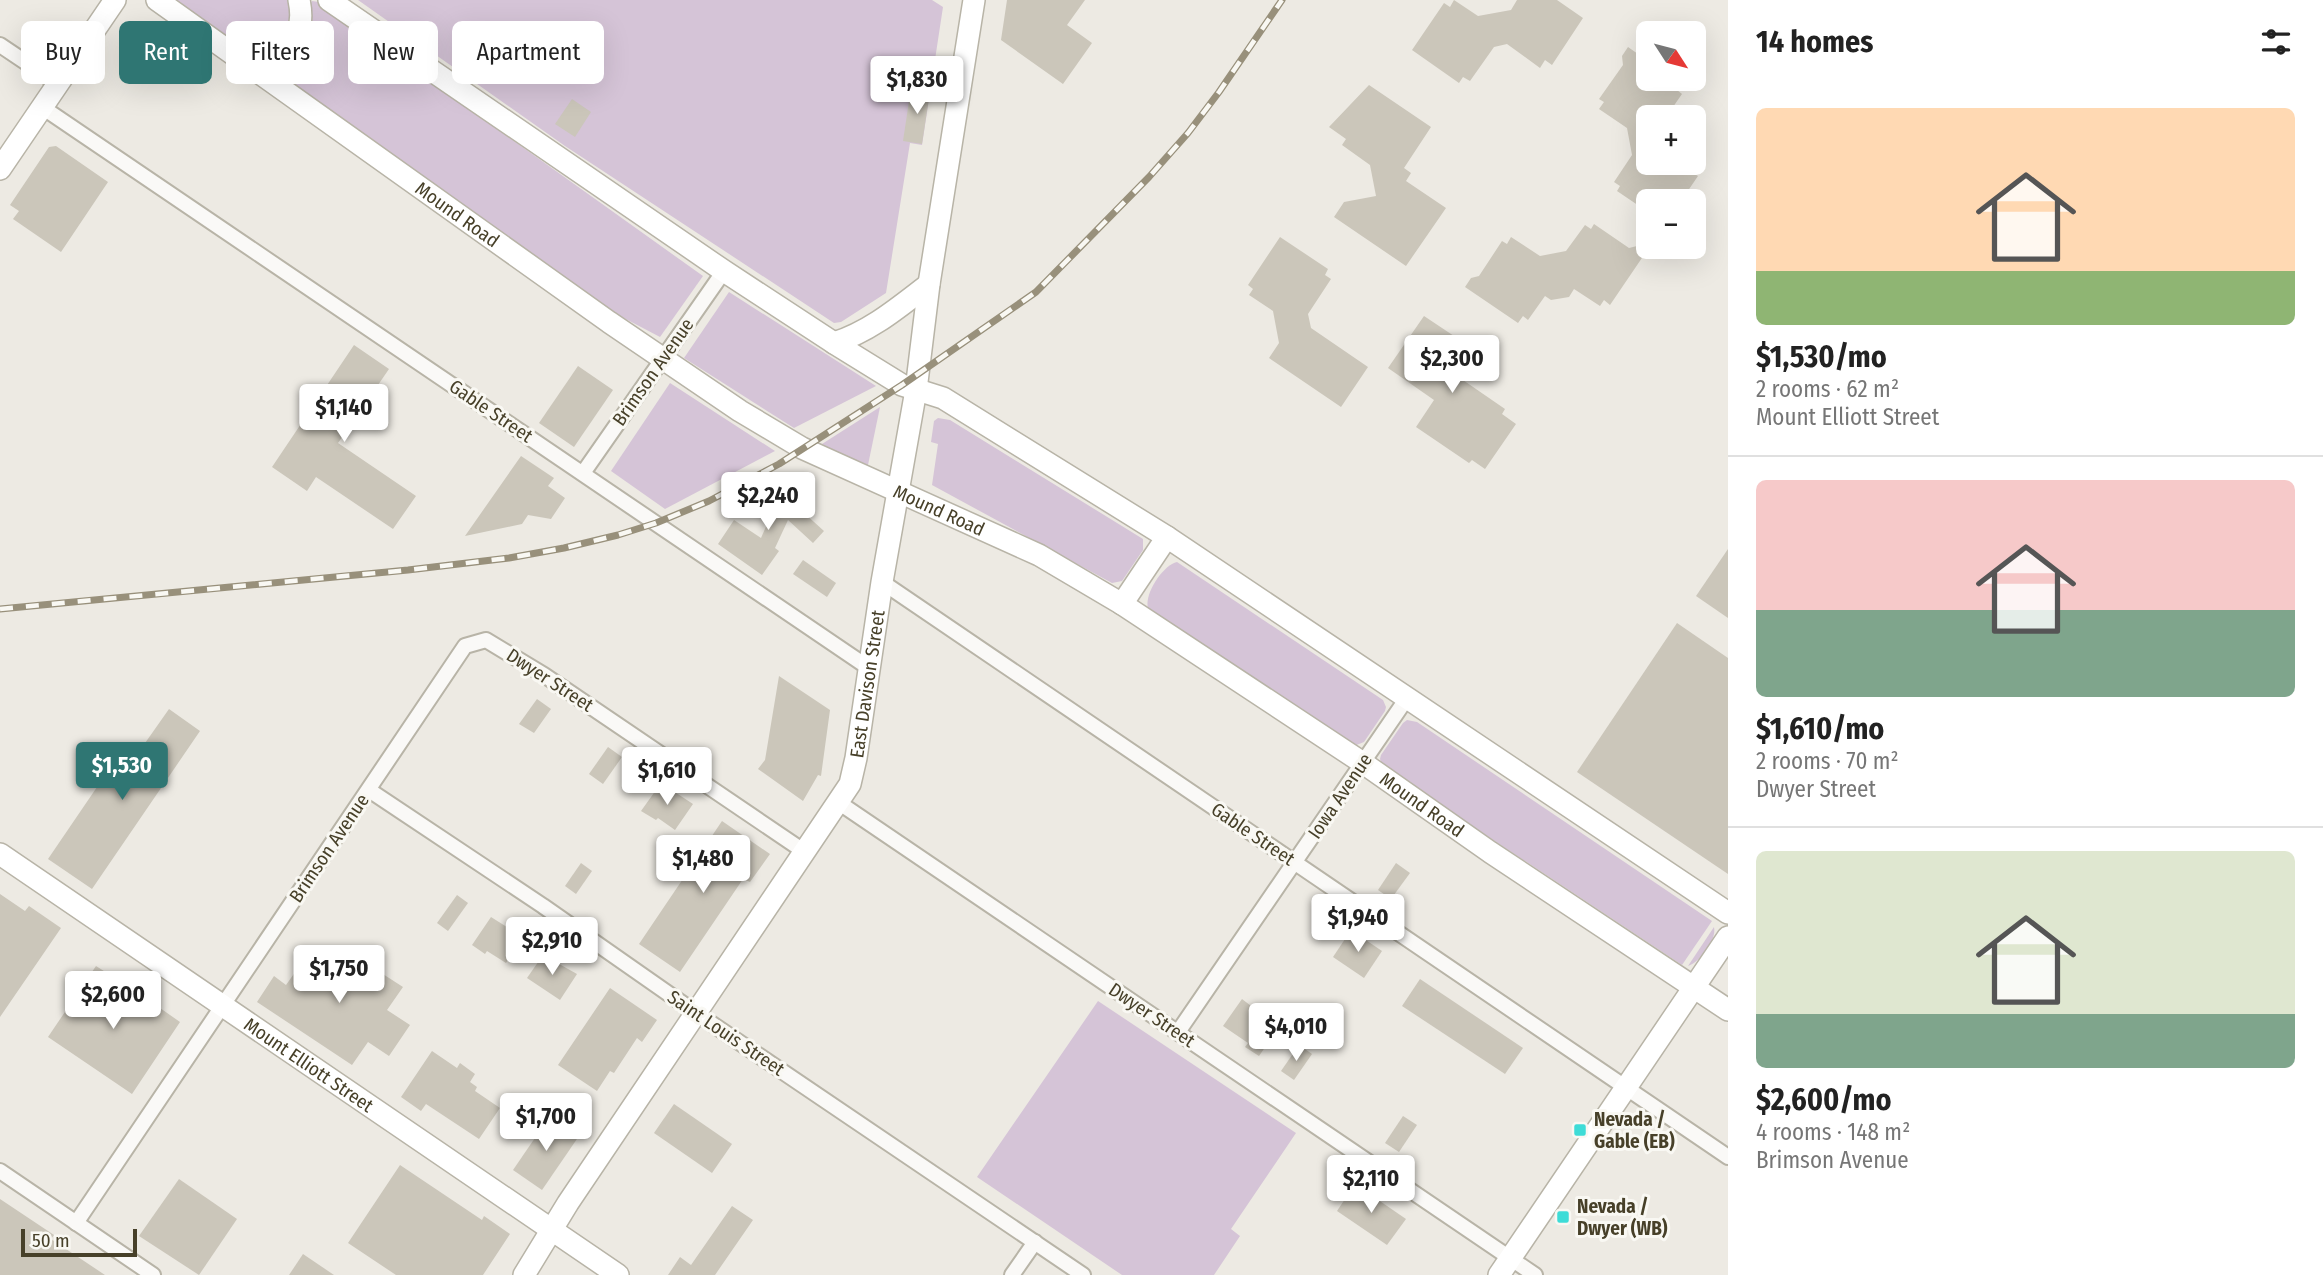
<!DOCTYPE html>
<meta charset="utf-8">
<style>
body{margin:0;font-family:"Fira Sans Condensed",sans-serif;background:#f2f2f2;color:#222;height:100vh;display:flex;flex-direction:column;font-size:26px;white-space:nowrap}
*{box-sizing:border-box;margin:0}
p{font-size:23px;color:#767676}
.icon{flex:none;width:38px;height:38px;fill:none;stroke:currentColor;stroke-width:2;stroke-linecap:round;stroke-linejoin:round}
.map{position:relative;flex:1;overflow:hidden}
.details{display:flex;flex-direction:column;background:#fff;width:595px}
.details>*{flex:none}
.hud{position:absolute;left:21px;top:21px;width:665px;height:63px;display:flex;gap:14px}
.needle{width:46px;rotate:126deg}
.fabs{position:absolute;left:1636px;top:21px;display:grid;gap:14px}
.fabs a{display:grid;place-items:center;width:70px;height:70px;border-radius:10px;background:#fff;box-shadow:0 7px 28px #0002;font-size:35px}
.scale{position:absolute;left:21px;bottom:18px;width:116px;box-sizing:border-box;padding-left:7px;border:4px solid #474029;border-top:0;font-size:19px;line-height:24px;white-space:nowrap;color:#474029;-webkit-text-stroke:5px #f9f8f3;paint-order:stroke}
.price{position:absolute;translate:-50% -60px;padding:0 16px;border-radius:7px;background:#fff;color:#222;font-size:23px;line-height:46px;filter:drop-shadow(0 2px 4px #0008)}
.price::after{content:'';position:absolute;left:50%;top:42px;width:21px;height:16px;margin-left:-10px;background:inherit;clip-path:polygon(0 0,100% 0,50% 100%)}
.price.active{background:#2f7673;color:#fff}
ul{padding:0;list-style:none}
li{display:grid;align-content:center;gap:14px;height:371px;padding:0 28px}
li+li{border-top:2px solid #e0e0e0}
li span{display:grid;place-items:center;height:217px;border-radius:10px;color:#555}
li>.icon{margin-inline-start:auto}
span .icon{width:126px;height:126px;fill:#fffc;stroke-width:1}
li b{font-size:30px}
h2{display:flex;justify-content:space-between;align-items:center;height:84px;padding:0 28px;font-size:30px}
.chip{padding:0 24px;border-radius:10px;background:#fff;box-shadow:0 7px 28px #0002;font-size:24px;line-height:63px}
.chip.active{background:#2f7673;color:#fff}
main{display:flex;flex:1;min-height:0}
.map>svg:first-child{display:block}
.green{fill:#d5c4d7}
.building{fill:#cbc6ba}
.lines{fill:none;stroke-linecap:round;stroke-linejoin:round}
.street-casing{stroke:#b8b4a7;stroke-width:18}
.secondary-casing{stroke:#b8b4a7;stroke-width:24}
.street{stroke:#faf9f7;stroke-width:14}
.secondary{stroke:#fff;stroke-width:21}
.rail-casing{stroke:#98907b;stroke-width:7}
.rail{stroke:#f9f8f3;stroke-width:4.5;stroke-dasharray:13;stroke-linecap:butt}
.poi-dot{fill:#3edcd7;stroke:#f9f8f3;stroke-width:2.5}
.labels{text-anchor:middle;dominant-baseline:central;stroke-width:6;stroke-linejoin:round;paint-order:stroke}
.street-label{font-size:19px;fill:#474029;stroke:#f9f8f3}
.poi-label{font-size:19px;font-weight:bold;fill:#474029;stroke:#f9f8f3;text-anchor:start}
</style>
<main>
<div class="map">
<svg width="1728" height="1275" viewBox="0 0 1728 1275">
<rect width="100%" height="100%" fill="#edeae3"/>
<g class="green">
<path d="M171,0H287C299,32 273,42 249,52L234,44Z"/>
<path d="M358,0H932L943,7L922,145L910,143L886,293L841,322L834,323L565,146Z"/>
<path d="M312,1L319,2L703,276L660,337L599,305L275,72L272,67Z"/>
<path d="M729,292L876,386L794,428L684,358Z"/>
<path d="M670,383L775,451L665,509L611,471Z"/>
<path d="M880,407L868,465H862L822,444Z"/>
<path d="M938,418L950,420L1143,539V550L1122,581L1112,583L932,485L938,444L931,442L934,421Z"/>
<path d="M1177,562L1383,700L1386,707L1385,711L1364,742L1354,746L1148,608C1144,594 1163,565 1177,562Z"/>
<path d="M1407,720L1417,722L1712,921L1682,965L1383,767L1380,759L1381,755L1403,723Z"/>
<path d="M1714,927C1717,940 1700,962 1688,966Z"/>
<path d="M1098,1001L1296,1133L1231,1229L1240,1236L1214,1275H1122L977,1177Z"/>
</g>
<g class="building">
<path d="M1007,0H1085L1067,25L1092,43L1063,84L1001,40Z"/>
<path d="M1454,0L1478,16L1511,10L1517,0H1557L1583,18L1552,65L1545,60L1540,68L1507,44L1494,47L1470,81L1463,77L1459,83L1412,50L1444,3L1450,7Z"/>
<path d="M1628,47L1648,61V79H1674L1681,84L1677,90L1682,94L1666,117H1648V163H1698L1691,172L1698,176L1681,201H1648V212L1617,191L1620,186L1614,182L1632,155L1627,128L1599,109L1604,102L1599,99L1623,65L1622,56Z"/>
<path d="M1369,85L1431,127L1404,168L1411,173L1406,181L1446,208L1406,266L1334,217L1344,202L1376,196L1370,165L1342,145L1346,139L1329,127Z"/>
<path d="M911,88L930,91L922,144L903,141Z"/>
<path d="M572,99L591,112L575,137L555,124Z"/>
<path d="M56,146L108,182L61,252L13,219L19,211L10,205L49,147Z"/>
<path d="M1594,224L1629,248L1637,246L1646,252L1610,305L1604,300L1600,306L1574,289L1569,297L1551,300L1545,296L1528,320L1523,316L1518,323L1465,287L1471,278L1479,276L1502,241L1507,244L1511,237L1540,256L1566,251L1585,225L1591,229Z"/>
<path d="M1280,237L1328,269L1325,275L1331,279L1308,314L1311,328L1368,367L1341,407L1269,358L1279,343L1273,311L1249,295L1253,289L1248,285Z"/>
<path d="M1424,316L1478,352L1460,378L1505,409L1502,414L1516,424L1485,469L1472,460L1469,463L1416,427L1434,400L1388,368Z"/>
<path d="M354,345L389,369L338,443L416,496L393,529L316,477L307,491L272,467Z"/>
<path d="M578,366L613,390L574,447L539,423Z"/>
<path d="M521,456L554,478L548,486L565,498L551,519L528,515L522,524L465,536Z"/>
<path d="M772,484L824,531L813,543L788,520L775,548L779,551L762,575L718,544L734,520L761,538L774,508L761,496Z"/>
<path d="M1728,549V618L1696,596Z"/>
<path d="M803,560L836,583L827,597L793,574Z"/>
<path d="M1677,623L1728,658V874L1577,772Z"/>
<path d="M779,676L830,710L821,776L818,775L803,801L758,769L765,760Z"/>
<path d="M537,699L551,709L534,733L519,724Z"/>
<path d="M169,709L200,731L92,889L48,859L112,765L124,773Z"/>
<path d="M608,747L622,757L603,784L589,774Z"/>
<path d="M661,783L693,804L675,830L658,818L656,820L641,811Z"/>
<path d="M722,821L770,854L750,882L743,879L680,972L639,944Z"/>
<path d="M581,863L592,871L576,894L565,886Z"/>
<path d="M1396,863L1410,873L1391,899L1378,890Z"/>
<path d="M0,894L25,911L29,906L61,928L0,1017Z"/>
<path d="M457,895L468,903L448,931L437,923Z"/>
<path d="M491,917L523,937L506,963L487,951L485,954L472,945Z"/>
<path d="M1351,930L1382,951L1364,978L1333,957Z"/>
<path d="M341,947L403,987L387,1010L410,1025L389,1056L368,1042L352,1065L257,1002L274,976L286,985L303,961L311,966L318,956L329,964Z"/>
<path d="M543,955L577,974L560,1000L527,978Z"/>
<path d="M96,966L118,980V986L157,1012L160,1008L180,1022L132,1094L48,1037Z"/>
<path d="M1420,979L1523,1048L1505,1074L1402,1006Z"/>
<path d="M610,988L657,1020L642,1042L637,1038L614,1073L610,1071L597,1091L558,1065Z"/>
<path d="M1242,999L1255,1009L1252,1013L1277,1030L1259,1056L1245,1047L1248,1043L1223,1026Z"/>
<path d="M1299,1045L1312,1054L1294,1080L1281,1071Z"/>
<path d="M432,1051L457,1068L460,1063L475,1074L470,1082L477,1087L475,1091L500,1108L479,1139L426,1104L421,1111L401,1097Z"/>
<path d="M674,1104L732,1144L712,1173L654,1133Z"/>
<path d="M550,1116L579,1136L542,1190L513,1170Z"/>
<path d="M1403,1116L1417,1125L1399,1152L1385,1143Z"/>
<path d="M400,1165L482,1220L484,1216L510,1234L483,1275H396L348,1243Z"/>
<path d="M179,1179L237,1219L199,1275L139,1236Z"/>
<path d="M1355,1184L1406,1219L1387,1245L1337,1211Z"/>
<path d="M0,1199L54,1235L51,1239L105,1275H0Z"/>
<path d="M732,1206L753,1220L715,1275H668L680,1257L691,1265Z"/>
<path d="M303,1254L334,1275H289Z"/>
</g>
<g class="lines">
<defs>
<g id="street">
<path d="M0,45L58,84"/>
<path d="M42,107L869,668"/>
<path d="M583,473L724,271"/>
<path d="M882,582L1728,1157"/>
<path d="M369,790L543,906L696,1013L1083,1275"/>
<path d="M838,802L1535,1275"/>
<path d="M1178,1032L1407,698"/>
<path d="M0,1171L153,1275"/>
<path d="M76,1223L465,646L486,640L544,675L805,852"/>
<path d="M1012,1275L1035,1242"/>
</g>
<g id="secondary">
<path id="s1" d="M157,0L609,322L740,411L802,448L1039,555L1122,604L1363,763L1490,852L1728,1010"/>
<path d="M329,0L724,271L834,343L902,385L943,398L1167,537L1728,913"/>
<path d="M236,56C275,57 309,47 299,0"/>
<path d="M0,169L115,0"/>
<path d="M834,343C871,331 899,307 929,284"/>
<path d="M1122,604L1167,537"/>
<path id="s2" d="M0,854L618,1275"/>
<path id="s3" d="M524,1275L568,1203L850,784L856,758L882,582L916,390L929,284L974,0"/>
<path d="M1499,1275L1728,937"/>
</g>
</defs>
<use href="#street" class="street-casing"/>
<use href="#secondary" class="secondary-casing"/>
<use href="#street" class="street"/>
<use href="#secondary" class="secondary"/>
<defs>
<path id="rail" d="M0,609L408,570L509,558L564,548L618,535L656,523L709,501L779,464L902,385L1036,292L1149,177L1188,133L1219,92L1282,0"/>
</defs>
<use href="#rail" class="rail-casing"/>
<use href="#rail" class="rail"/>
</g>
<g class="poi-dot">
<rect x="1573" y="1123" width="14" height="14" rx="3.5"/>
<rect x="1556" y="1210" width="14" height="14" rx="3.5"/>
</g>
<g class="labels">
<g class="street-label">
<text stroke="none"><textPath href="#s1" startOffset="369">Mound Road</textPath></text>
<text transform="translate(653 372) rotate(-55)">Brimson Avenue</text>
<text transform="translate(491 411) rotate(34)">Gable Street</text>
<text stroke="none"><textPath href="#s1" startOffset="936">Mound Road</textPath></text>
<text transform="translate(550 680) rotate(33)">Dwyer Street</text>
<text stroke="none"><textPath href="#s3" startOffset="691">East Davison Street</textPath></text>
<text transform="translate(1340 796) rotate(-56)">Iowa Avenue</text>
<text stroke="none"><textPath href="#s1" startOffset="1503">Mound Road</textPath></text>
<text transform="translate(1253 834) rotate(34)">Gable Street</text>
<text transform="translate(329 848) rotate(-56)">Brimson Avenue</text>
<text transform="translate(1152 1015) rotate(34)">Dwyer Street</text>
<text transform="translate(726 1033) rotate(34)">Saint Louis Street</text>
<text stroke="none"><textPath href="#s2" startOffset="374">Mount Elliott Street</textPath></text>
</g>
<g class="poi-label">
<text x="1594" y="1119">Nevada /<tspan x="1594" dy="22">Gable (EB)</tspan></text>
<text x="1577" y="1206">Nevada /<tspan x="1577" dy="22">Dwyer (WB)</tspan></text>
</g>
</g>
</svg>
<div class="fabs">
<a><svg class="needle" viewBox="-14 -14 28 28"><path d="M0-13l5 13h-10z" fill="#e53935"/><path d="M0 13l5-13h-10z" fill="#767676"/></svg></a>
<a>+</a>
<a>−</a>
</div>
<div class="scale">50 m</div>
<b class="price" style="left:917px;top:116px">$1,830</b>
<b class="price" style="left:1452px;top:395px">$2,300</b>
<b class="price" style="left:344px;top:444px">$1,140</b>
<b class="price" style="left:768px;top:532px">$2,240</b>
<b class="price active" style="left:122px;top:802px">$1,530</b>
<b class="price" style="left:667px;top:807px">$1,610</b>
<b class="price" style="left:703px;top:895px">$1,480</b>
<b class="price" style="left:1358px;top:954px">$1,940</b>
<b class="price" style="left:552px;top:977px">$2,910</b>
<b class="price" style="left:339px;top:1005px">$1,750</b>
<b class="price" style="left:113px;top:1031px">$2,600</b>
<b class="price" style="left:1296px;top:1063px">$4,010</b>
<b class="price" style="left:546px;top:1153px">$1,700</b>
<b class="price" style="left:1371px;top:1215px">$2,110</b>
<div class="hud">
<a class="chip">Buy</a>
<a class="chip active">Rent</a>
<a class="chip">Filters</a>
<a class="chip">New</a>
<a class="chip">Apartment</a>
</div>
</div>
<section class="details">
<h2>14 homes<svg class="icon" aria-label="filters" viewBox="0 0 24 24"><path d="M4 7h16M4 17h16"/><circle cx="9" cy="7" r="2"/><circle cx="15" cy="17" r="2"/></svg></h2>
<ul>
<li><span style="background:linear-gradient(#ffd9b3 75%,#8fb573 0)"><svg class="icon" aria-label="home" viewBox="0 0 24 24"><path d="M3 11l9-7 9 7M6 9v11h12V9"/></svg></span><div><b>$1,530/mo</b><p>2 rooms · 62 m²</p><p>Mount Elliott Street</p></div></li>
<li><span style="background:linear-gradient(#f6c9c9 60%,#7fa58c 0)"><svg class="icon" aria-label="home" viewBox="0 0 24 24"><path d="M3 11l9-7 9 7M6 9v11h12V9"/></svg></span><div><b>$1,610/mo</b><p>2 rooms · 70 m²</p><p>Dwyer Street</p></div></li>
<li><span style="background:linear-gradient(#dfe7d0 75%,#7fa58c 0)"><svg class="icon" aria-label="home" viewBox="0 0 24 24"><path d="M3 11l9-7 9 7M6 9v11h12V9"/></svg></span><div><b>$2,600/mo</b><p>4 rooms · 148 m²</p><p>Brimson Avenue</p></div></li>
</ul>
</section>
</main>
